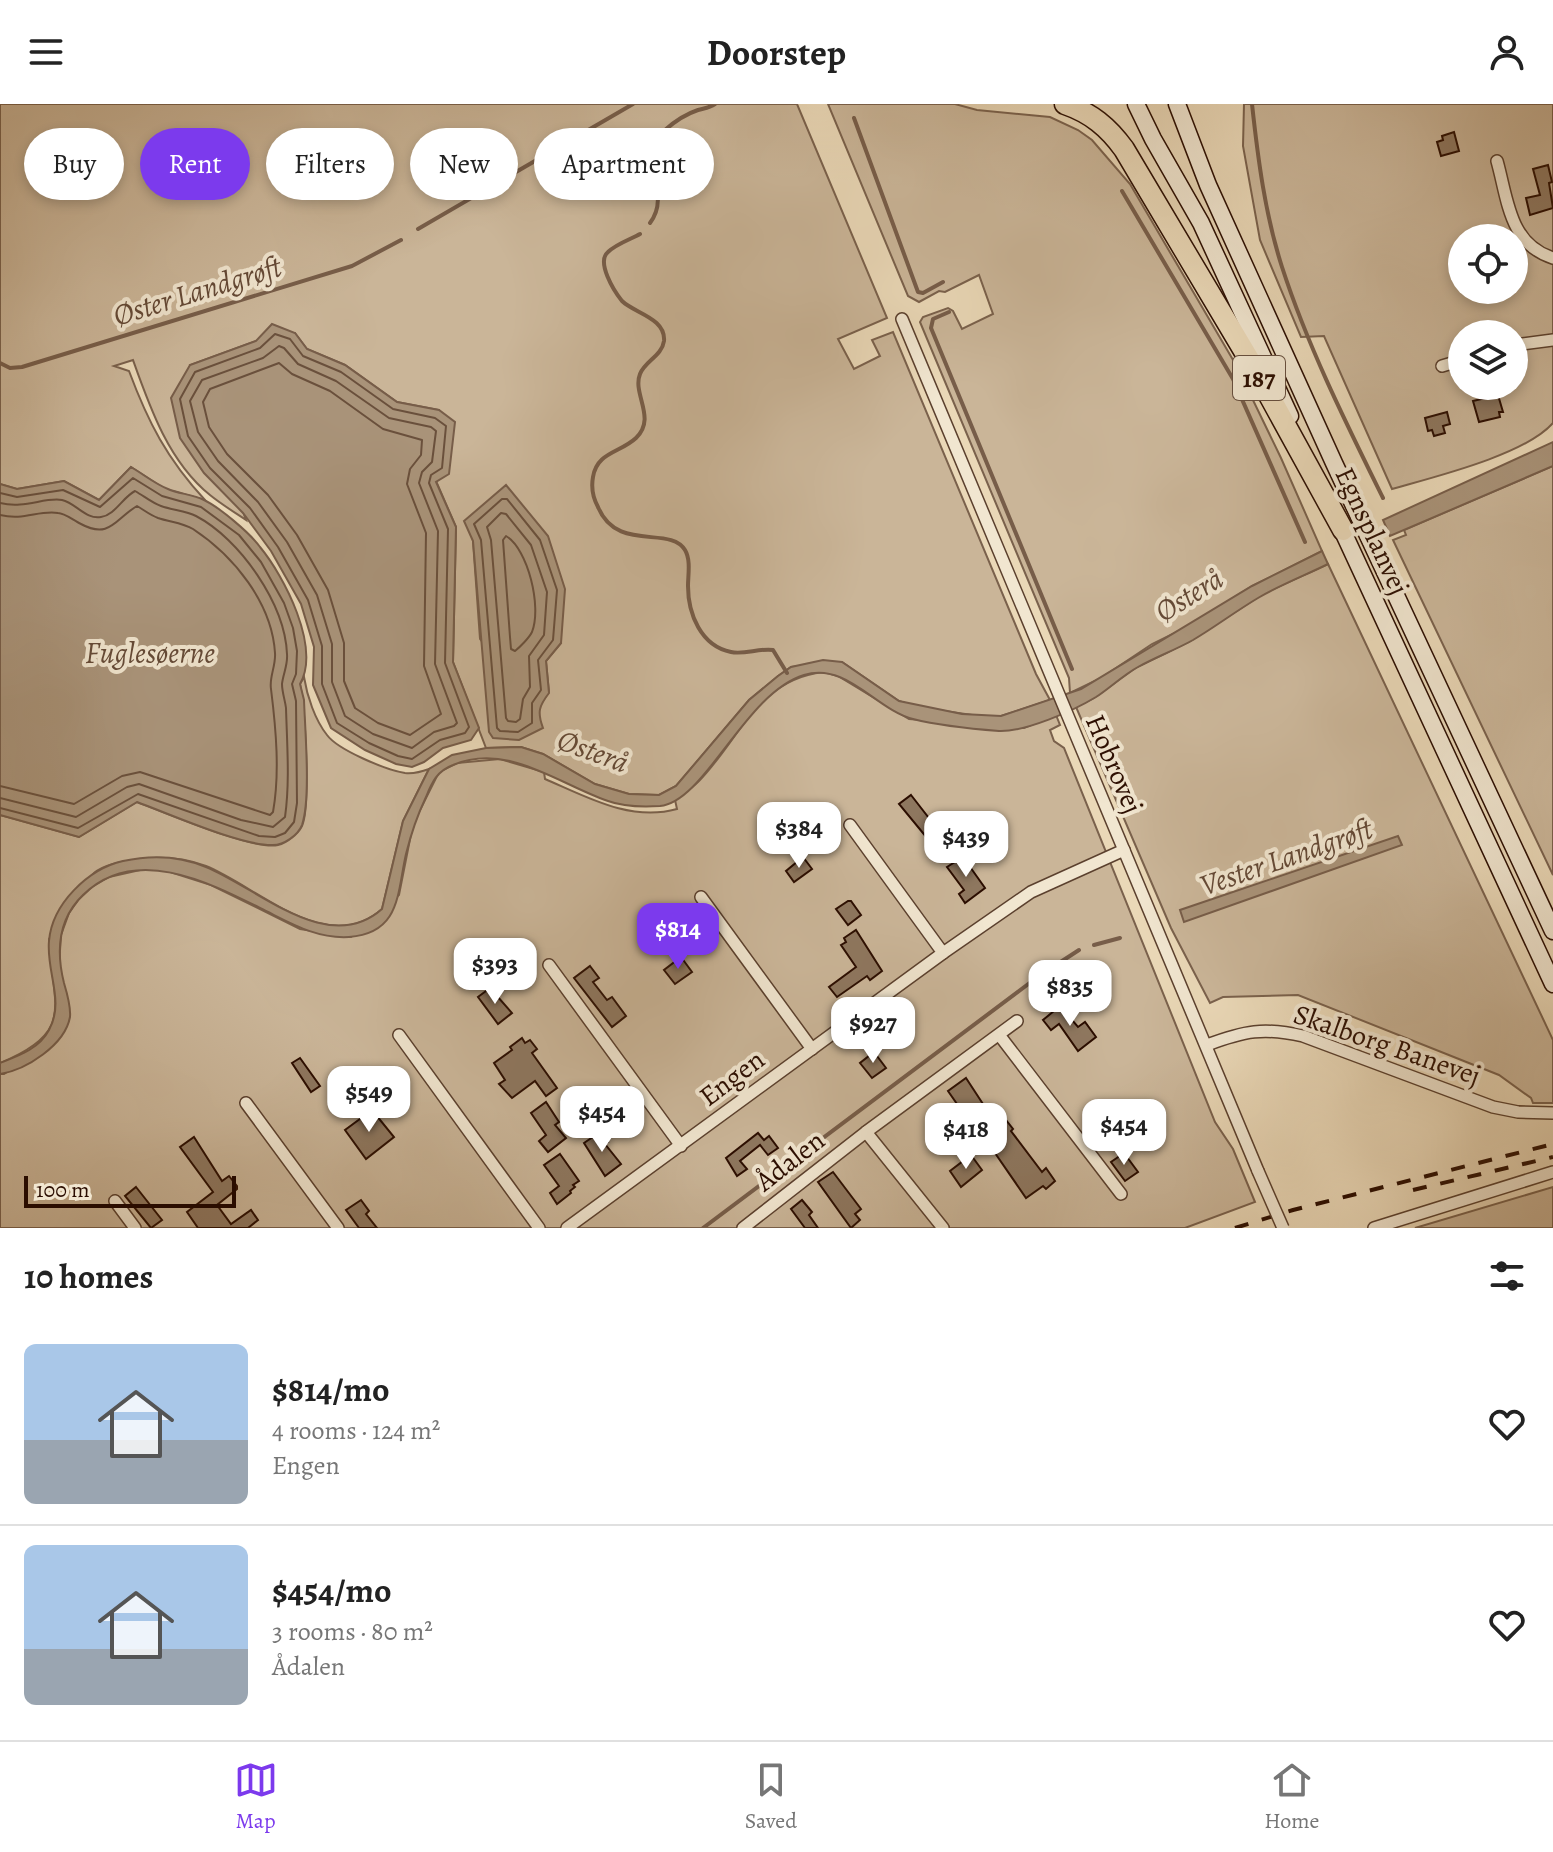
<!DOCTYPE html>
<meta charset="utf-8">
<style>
body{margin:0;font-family:Alegreya,serif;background:#f6f6f6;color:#222;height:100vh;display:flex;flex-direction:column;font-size:30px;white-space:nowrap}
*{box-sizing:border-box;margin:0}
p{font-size:26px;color:#767676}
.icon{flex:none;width:44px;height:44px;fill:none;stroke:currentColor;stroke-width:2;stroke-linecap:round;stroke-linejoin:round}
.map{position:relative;height:1124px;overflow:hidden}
.drawer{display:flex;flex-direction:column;background:#fff;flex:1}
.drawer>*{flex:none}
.hud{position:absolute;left:24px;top:24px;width:800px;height:72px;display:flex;gap:16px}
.controls{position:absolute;left:1448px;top:120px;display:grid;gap:16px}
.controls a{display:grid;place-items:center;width:80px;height:80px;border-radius:50%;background:#fff;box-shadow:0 4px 12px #0003;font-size:40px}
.scale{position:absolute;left:24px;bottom:20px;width:212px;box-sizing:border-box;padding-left:8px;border:4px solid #2b0d00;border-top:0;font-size:22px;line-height:28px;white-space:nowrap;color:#2b0d00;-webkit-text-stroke:6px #f1e6d0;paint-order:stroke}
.price{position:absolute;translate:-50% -68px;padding:0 18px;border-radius:16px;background:#fff;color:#222;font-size:26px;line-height:52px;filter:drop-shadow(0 2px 4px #0008)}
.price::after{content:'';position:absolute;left:50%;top:48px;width:24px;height:18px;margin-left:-12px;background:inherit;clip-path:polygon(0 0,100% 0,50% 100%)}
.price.on{background:#7c3aed;color:#fff}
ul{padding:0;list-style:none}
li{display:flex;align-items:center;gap:24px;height:200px;padding:0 24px}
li+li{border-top:2px solid #e0e0e0}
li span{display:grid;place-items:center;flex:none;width:224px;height:160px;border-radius:12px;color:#555}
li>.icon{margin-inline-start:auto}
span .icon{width:96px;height:96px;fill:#fffc;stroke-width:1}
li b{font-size:34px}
h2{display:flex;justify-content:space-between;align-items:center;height:96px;padding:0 24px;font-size:34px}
.chip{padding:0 28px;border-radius:36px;background:#fff;box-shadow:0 4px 12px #0003;font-size:28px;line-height:72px}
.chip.on{background:#7c3aed;color:#fff}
header{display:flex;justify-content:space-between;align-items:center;height:104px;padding:0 24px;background:#fff;font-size:36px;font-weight:700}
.tabs{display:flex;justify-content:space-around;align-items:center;height:112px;border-top:2px solid #e0e0e0;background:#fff;font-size:22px;color:#767676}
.tabs a{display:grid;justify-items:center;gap:4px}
.tabs .on{color:#7c3aed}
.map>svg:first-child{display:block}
.green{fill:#cab598;stroke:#7a614c;stroke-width:2;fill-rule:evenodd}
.water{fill:#a99379;stroke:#775d49;stroke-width:2}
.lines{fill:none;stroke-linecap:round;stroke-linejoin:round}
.shore{stroke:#6a503c;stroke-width:2}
.stream{stroke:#775d49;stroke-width:4}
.building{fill:#8e775f;stroke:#2b0d00;stroke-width:2}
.street-casing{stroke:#5b402e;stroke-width:14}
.secondary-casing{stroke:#2b0d00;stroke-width:19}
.highway-casing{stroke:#2b0d00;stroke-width:23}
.street{stroke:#f1e6d0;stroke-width:11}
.secondary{stroke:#f1e6d0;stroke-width:16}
.highway{stroke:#ead8b7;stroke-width:20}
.rail{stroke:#2b0d00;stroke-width:4;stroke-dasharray:14 14;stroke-linecap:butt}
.street-bridge-casing{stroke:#5b402e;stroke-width:14;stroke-linecap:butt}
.street-bridge{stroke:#f1e6d0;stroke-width:11}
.labels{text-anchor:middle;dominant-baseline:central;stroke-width:8;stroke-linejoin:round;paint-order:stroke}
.shield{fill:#f1e6d0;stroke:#664e3e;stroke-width:2}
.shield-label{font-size:26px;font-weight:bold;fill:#2b0d00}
.street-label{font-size:28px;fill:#2b0d00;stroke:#f1e6d0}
.water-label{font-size:30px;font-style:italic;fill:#644936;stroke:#f1e6d0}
</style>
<header><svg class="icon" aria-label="menu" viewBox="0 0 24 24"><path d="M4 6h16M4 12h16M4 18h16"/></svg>Doorstep<svg class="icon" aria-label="person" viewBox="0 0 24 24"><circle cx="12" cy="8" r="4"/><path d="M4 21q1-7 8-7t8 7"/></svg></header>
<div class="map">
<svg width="1553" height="1124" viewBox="0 0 1553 1124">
<rect width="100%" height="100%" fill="#ead8b7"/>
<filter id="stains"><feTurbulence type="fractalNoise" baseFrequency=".0025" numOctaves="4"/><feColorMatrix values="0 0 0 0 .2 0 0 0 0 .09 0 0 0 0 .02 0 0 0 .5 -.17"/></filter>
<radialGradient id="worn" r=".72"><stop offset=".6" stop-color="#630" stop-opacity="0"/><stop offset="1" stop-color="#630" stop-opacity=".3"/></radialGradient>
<g class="green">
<path d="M0,0H797L887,214L838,235L854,265L880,252L872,236L893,228L1036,570L1050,596L1001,612L986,613L917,603L899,597L842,558L791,563L778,572L749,596L676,682L659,691L629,690L595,680L543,650L521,643L486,644L453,558L456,423L436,377L439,306L397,298L345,261L307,245L295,229L256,237L190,261L246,416C234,408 221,400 210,391C169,358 150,304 133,256L114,262L129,267C148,318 167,355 205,396L165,385L131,363L99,396L64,377L17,385L0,380ZM473,437L561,539L546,557L549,588L540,601L538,610L480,535Z"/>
<path d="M828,0H955L977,6L1050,13L1078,26L1092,36L1130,80L1236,261L1281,354L1322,447L1252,482L1185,524L1152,540L1101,574L1070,589L1069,574L920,218L923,213L948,204L953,207L962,225L993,210L979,171L945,188L939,187L919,198L908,192Z"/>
<path d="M1244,0H1553V319C1525,351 1434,373 1392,385L1324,232L1301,233L1260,136L1243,42ZM1462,134H1514V186H1462ZM1462,230H1514V282H1462Z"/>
<path d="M1553,362V771L1393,436L1406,431L1404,426Z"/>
<path d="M1328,460L1553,936V999H1533L1531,994L1499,971L1298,891L1223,893L1210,899L1171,824L1076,603L1094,594L1137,563L1189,538L1263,490Z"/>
<path d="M823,568L838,572L909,615L1024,624L1056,611L1060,621L1050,626L1054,637L1064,644L1215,1018L1233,1045L1255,1098L1185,1124H0V970H4L54,938L61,831L69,809L79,795L92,783L109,773L149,764L167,767L211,781L300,825L351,833L399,791L413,720L439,668L457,659L500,655L544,668L545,675C587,693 630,718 677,705L675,696C683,690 692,684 699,677C740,635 757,576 823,568Z"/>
<path d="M304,573C307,592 315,616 327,631C338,646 386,666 405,669C414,670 421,668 429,665L403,717L382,805C327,854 258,783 206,762C182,753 158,752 134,756C122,757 103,761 94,769C81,781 60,819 49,835C52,901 77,928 0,959V711L79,733L137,698C164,708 254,747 278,741C287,739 298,730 302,722C311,701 305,604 300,580Z"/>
<path d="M1553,1083V1124H1415Z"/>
</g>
<g class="water">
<path d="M272,220L295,229L307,245L345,261L397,298L439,306L455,318L449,370L436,378L456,423L453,558L479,624L471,636L443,644L424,658L412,663L396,660L365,646L331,624L313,581L314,543L301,500L271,447L243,409L204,369L180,334L171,294L190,261L256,237Z"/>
<path d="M1553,338V362L1390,432L1383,416Z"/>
<path d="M131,363C143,370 155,380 168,385C179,390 192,390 204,396C219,403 250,429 260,443C284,472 321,543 300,580L304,596C305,626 311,695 302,721C298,731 284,741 273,741C241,742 170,710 137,698L79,733L0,711V380L17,385L64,377L99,396Z"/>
<path d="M506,381L548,432L565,485L561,539L546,557L549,589C539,602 537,608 543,624L519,636L493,634L489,628L473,437L464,417Z"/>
<path d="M1322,447L1328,460C1306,471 1280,481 1258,494C1236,507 1215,523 1193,536C1175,546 1156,553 1138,563C1123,571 1110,584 1096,593C1073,607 1025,628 999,627C973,625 937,621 913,615C875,605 847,558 804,571C745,589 705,698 660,702C643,703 624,703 608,697C558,680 508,638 453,661C437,667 432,678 426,693C417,712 411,730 406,750C397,789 401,829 349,833C315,835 289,818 260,804C207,777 134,741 83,791C58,815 56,847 64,879C67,889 71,902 70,913C65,941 26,966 0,970V959C18,952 39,945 49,926C65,897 46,868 49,837C52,800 88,765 123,757C150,751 180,752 206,763C258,784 328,853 382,805L403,717L429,665L452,651L486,644L521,643L543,650L595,680L629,690L659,691L676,682L749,596L778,572L791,563L823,556L842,558L899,597L962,610L1001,612L1081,585L1252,482Z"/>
<path d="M1398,732L1402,741L1184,818L1180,806Z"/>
</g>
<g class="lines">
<g class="shore">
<path d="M275,230L290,235L303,252L341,268L393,305L435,314L446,322L442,364L431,371L429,379L448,425L445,559L469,623L465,629L440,636L412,655L398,652L369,639L337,619L322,580V542L308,496L278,443L250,404L210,364L188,332L180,295L195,268L260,244Z"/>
<path d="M279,242L284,244L298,260L336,277L389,314L431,323L436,327L432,358L422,368L419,379L438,427L435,560L457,619L454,622L434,628L412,644L373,630L345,612L332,578V540L317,491L287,438L258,398L218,357L198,328L190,297L202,276L263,254Z"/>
<path d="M279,259L292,270L330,287L383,325L422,336L421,351L410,365L407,380L426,429L424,562L441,610L410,631L378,619L355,604L344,577V539L328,486L297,431L268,391L227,350L209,323L203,298L210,285Z"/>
<path d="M0,389L17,393L63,386L100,403L133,374L162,392L201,403L239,431L261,458L284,499L293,524L297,547L296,570L292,580L296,597L297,699L294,718L285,729L275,733L259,732L138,690L78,724L0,704"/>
<path d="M502,395H507L540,436L557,486L553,536L538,556L541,586L532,599V619L518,628L500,627L497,624L481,436L474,420Z"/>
<path d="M0,399C25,405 44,393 62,396C76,399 86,416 101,413C115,411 123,393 135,387C144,392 152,399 161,402C172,406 186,407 196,412C240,435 285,500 287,550C288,561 283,570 282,580C282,588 285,596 286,604C287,640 290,678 285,713L273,723L241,716L139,680L127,683L76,713L0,694"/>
<path d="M501,409L506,410L531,441L547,488L544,531L529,552L530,583L523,595L520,615L516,618L508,617L506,614L491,436L487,423Z"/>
<path d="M0,411C24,417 38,406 58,409C65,409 74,417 81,420C110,436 116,414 137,402C144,406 150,411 158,414C170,418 183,419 193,425C234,452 272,499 275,549C276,562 269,573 271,585C276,625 280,669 273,708L270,711L140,668L122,672L74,700L0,682"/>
<path d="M506,432C528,445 542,503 532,528C529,534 520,543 515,547L511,545L510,533L503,436Z"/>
</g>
<g class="stream">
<path d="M1252,0C1258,55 1265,110 1282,163C1308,243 1346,319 1383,394"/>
<path d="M854,14L918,188L923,189L943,178"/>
<path d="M1122,87L1233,275L1305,438"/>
<path d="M650,119C675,85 629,58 665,26C674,18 686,10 698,6C705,4 709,4 715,0"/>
<path d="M418,125L633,0"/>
<path d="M640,130C631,135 616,140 608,148C596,158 614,187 622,197C634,209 666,214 664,237C662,252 645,257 640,270C632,290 657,314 636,334C620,349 597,348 593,373C591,384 593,394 598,403C617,449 670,421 685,446C691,456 688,471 688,482C688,510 701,542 731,548C744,551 759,544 773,546L787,569"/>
<path d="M949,208L933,215L931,224L1072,565"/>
<path d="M0,259L10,264L22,263L352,162L401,136"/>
<path d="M1094,841L1120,834"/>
<path d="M703,1124L1039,872L1079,846"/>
</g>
</g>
<g class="building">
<path d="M1454,28L1459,47L1441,52L1437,38L1443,36L1442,32Z"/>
<path d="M1548,61L1552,78L1549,79L1553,104L1530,111L1526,94L1540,91L1533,65Z"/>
<path d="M1498,291L1503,308H1499L1500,313L1479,318L1473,297Z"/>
<path d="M1447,308L1450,320L1443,322L1445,329L1434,332L1432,326L1428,327L1425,314Z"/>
<path d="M911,691L942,731L932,740L899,700Z"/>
<path d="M803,753L812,765L794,778L786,767Z"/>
<path d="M963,753L985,784L965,799L959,790L964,786L947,763Z"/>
<path d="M848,797H851L861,811L848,821L836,805Z"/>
<path d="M856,826L882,867L870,876L867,872L837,893L829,883L856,863L841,841L846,838L844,834Z"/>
<path d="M681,853L692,868L675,880L664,866Z"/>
<path d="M590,862L599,874L593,878L607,896L612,893L626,912L612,923L574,874Z"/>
<path d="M490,884L512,909L498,920L478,893Z"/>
<path d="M1060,902L1078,923L1085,918L1096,933L1078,947L1059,920L1051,926L1043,916Z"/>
<path d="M522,934L525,939L530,936L537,945L532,949L557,984L546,992L535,977L512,994L499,980L505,976L494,959L512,946L510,943Z"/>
<path d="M874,948L886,964L872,974L860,959Z"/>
<path d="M300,954L320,982L311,988L292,959Z"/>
<path d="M966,974L983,1000L979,1003L987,1014L955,1036L945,1025L964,1010L948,987Z"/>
<path d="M546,998L559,1018L555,1021L566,1034L548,1048L539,1037L546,1031L531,1009Z"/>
<path d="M372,1006L394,1033L366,1055L345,1026Z"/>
<path d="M1006,1016L1013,1025L1011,1027L1042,1068L1046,1064L1055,1077L1046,1085L1043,1082L1026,1094L995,1049L1002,1044L990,1029Z"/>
<path d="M600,1028L608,1038L605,1040L621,1060L605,1072L584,1039Z"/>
<path d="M758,1029L764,1036L769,1032L778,1044L768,1051L760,1041L740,1057L747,1065L737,1072L726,1054Z"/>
<path d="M194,1033L222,1077L229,1072L237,1082V1085L217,1101L231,1120L251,1106L258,1116L248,1124H198L187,1108L213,1088L180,1043Z"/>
<path d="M1124,1049L1138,1068L1125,1077L1111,1058Z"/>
<path d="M560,1050L579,1077L573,1081L575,1083L570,1087L571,1089L557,1100L550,1089L559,1082L544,1061Z"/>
<path d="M971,1051L982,1066L961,1083L950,1067Z"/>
<path d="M833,1068L861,1105L855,1110L860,1116L851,1124L818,1078Z"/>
<path d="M136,1083L162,1116L151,1124L125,1092Z"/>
<path d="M361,1096L369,1107L366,1110L377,1124H359L346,1106Z"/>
<path d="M802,1096L812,1108L809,1111L818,1124H805L791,1105Z"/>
</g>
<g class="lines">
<defs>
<g id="street">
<path d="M1497,57C1508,96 1509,140 1553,154"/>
<path d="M902,215L1258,1067"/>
<path d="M1514,241L1553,236"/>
<path d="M1442,262L1462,256"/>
<path d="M701,793L812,945"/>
<path d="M943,849L1031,788L1124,746"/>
<path d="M549,861L681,1042"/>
<path d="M399,931L539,1124"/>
<path d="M1000,932L1121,1090"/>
<path d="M1207,941C1244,927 1264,923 1303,932L1493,1003L1518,1008L1553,1009"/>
<path d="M246,999L338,1124"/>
<path d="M866,1028L943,1124"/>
<path d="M115,1097L135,1124"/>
<path d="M567,1124L943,849L850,721"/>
<path d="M743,1124L866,1028L1017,917"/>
<path d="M1374,1124L1553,1068"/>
</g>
<g id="secondary">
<path d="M1136,0L1153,35L1201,119L1290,312"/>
<path d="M1177,0L1208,81L1334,359L1553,827"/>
<path d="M1338,417L1553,880"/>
</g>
<path id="highway" d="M1065,0C1091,9 1108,23 1124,45L1253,262L1343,426"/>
</defs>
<use href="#street" class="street-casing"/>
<use href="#secondary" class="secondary-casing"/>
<use href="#highway" class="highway-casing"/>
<use href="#street" class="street"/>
<use href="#secondary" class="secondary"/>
<use href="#highway" class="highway"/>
<g class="rail">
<path d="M1413,1086L1553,1053"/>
<path d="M1235,1124L1293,1106L1553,1040"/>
</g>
<defs>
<path id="street-bridge" d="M1258,1067L1283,1124"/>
</defs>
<use href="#street-bridge" class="street-bridge-casing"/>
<use href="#street-bridge" class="street-bridge"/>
</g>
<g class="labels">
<rect class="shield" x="1233" y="252" width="52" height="44" rx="6"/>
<g class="shield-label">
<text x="1259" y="274">187</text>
</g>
<g class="street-label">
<text transform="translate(1372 427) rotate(65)">Egnsplanvej</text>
<text transform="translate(1114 660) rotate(67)">Hobrovej</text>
<text transform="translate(1387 941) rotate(19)">Skalborg Banevej</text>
<text transform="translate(732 974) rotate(-37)">Engen</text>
<text transform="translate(790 1057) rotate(-38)">Ådalen</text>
</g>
<g class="water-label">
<text transform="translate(197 187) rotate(-17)">Øster Landgrøft</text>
<text transform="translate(1189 491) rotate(-32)">Østerå</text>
<text x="150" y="549">Fuglesøerne</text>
<text transform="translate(593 647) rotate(20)">Østerå</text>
<text transform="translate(1286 753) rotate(-19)">Vester Landgrøft</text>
</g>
</g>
<rect width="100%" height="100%" filter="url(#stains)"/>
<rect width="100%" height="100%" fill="url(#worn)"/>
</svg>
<div class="controls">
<a><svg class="icon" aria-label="locate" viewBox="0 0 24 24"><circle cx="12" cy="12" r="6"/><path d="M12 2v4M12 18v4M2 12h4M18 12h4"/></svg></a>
<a><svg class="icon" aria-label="layers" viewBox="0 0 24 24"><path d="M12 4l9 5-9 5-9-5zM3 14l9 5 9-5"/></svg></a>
</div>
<div class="scale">100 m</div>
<b class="price" style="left:799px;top:766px">$384</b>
<b class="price" style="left:966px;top:775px">$439</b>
<b class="price on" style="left:678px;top:867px">$814</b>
<b class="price" style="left:495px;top:902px">$393</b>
<b class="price" style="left:1070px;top:924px">$835</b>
<b class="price" style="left:873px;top:961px">$927</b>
<b class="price" style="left:369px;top:1030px">$549</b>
<b class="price" style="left:602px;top:1050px">$454</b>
<b class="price" style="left:1124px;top:1063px">$454</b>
<b class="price" style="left:966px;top:1067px">$418</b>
<div class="hud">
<a class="chip">Buy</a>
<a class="chip on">Rent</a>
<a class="chip">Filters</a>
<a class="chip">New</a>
<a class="chip">Apartment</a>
</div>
</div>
<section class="drawer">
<h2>10 homes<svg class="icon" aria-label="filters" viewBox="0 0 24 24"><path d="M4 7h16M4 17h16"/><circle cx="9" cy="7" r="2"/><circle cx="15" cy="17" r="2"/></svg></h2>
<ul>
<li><span style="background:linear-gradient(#a9c7e8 60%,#9aa5b1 0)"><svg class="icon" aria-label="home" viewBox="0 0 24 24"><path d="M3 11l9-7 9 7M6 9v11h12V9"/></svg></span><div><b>$814/mo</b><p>4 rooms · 124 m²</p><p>Engen</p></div><svg class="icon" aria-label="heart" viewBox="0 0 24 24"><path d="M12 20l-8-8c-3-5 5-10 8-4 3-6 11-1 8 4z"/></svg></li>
<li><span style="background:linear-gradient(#a9c7e8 65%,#9aa5b1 0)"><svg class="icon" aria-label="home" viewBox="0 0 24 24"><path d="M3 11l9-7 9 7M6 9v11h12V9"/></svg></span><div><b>$454/mo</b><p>3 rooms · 80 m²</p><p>Ådalen</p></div><svg class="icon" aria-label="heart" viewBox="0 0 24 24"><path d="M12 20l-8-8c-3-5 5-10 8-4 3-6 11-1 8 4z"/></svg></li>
</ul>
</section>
<nav class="tabs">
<a class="on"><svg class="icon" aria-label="map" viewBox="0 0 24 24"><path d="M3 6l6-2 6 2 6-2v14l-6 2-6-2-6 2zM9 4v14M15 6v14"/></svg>Map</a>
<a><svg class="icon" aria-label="saved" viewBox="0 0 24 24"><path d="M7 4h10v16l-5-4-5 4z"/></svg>Saved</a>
<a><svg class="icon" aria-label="home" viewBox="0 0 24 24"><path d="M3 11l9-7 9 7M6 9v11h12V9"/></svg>Home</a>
</nav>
